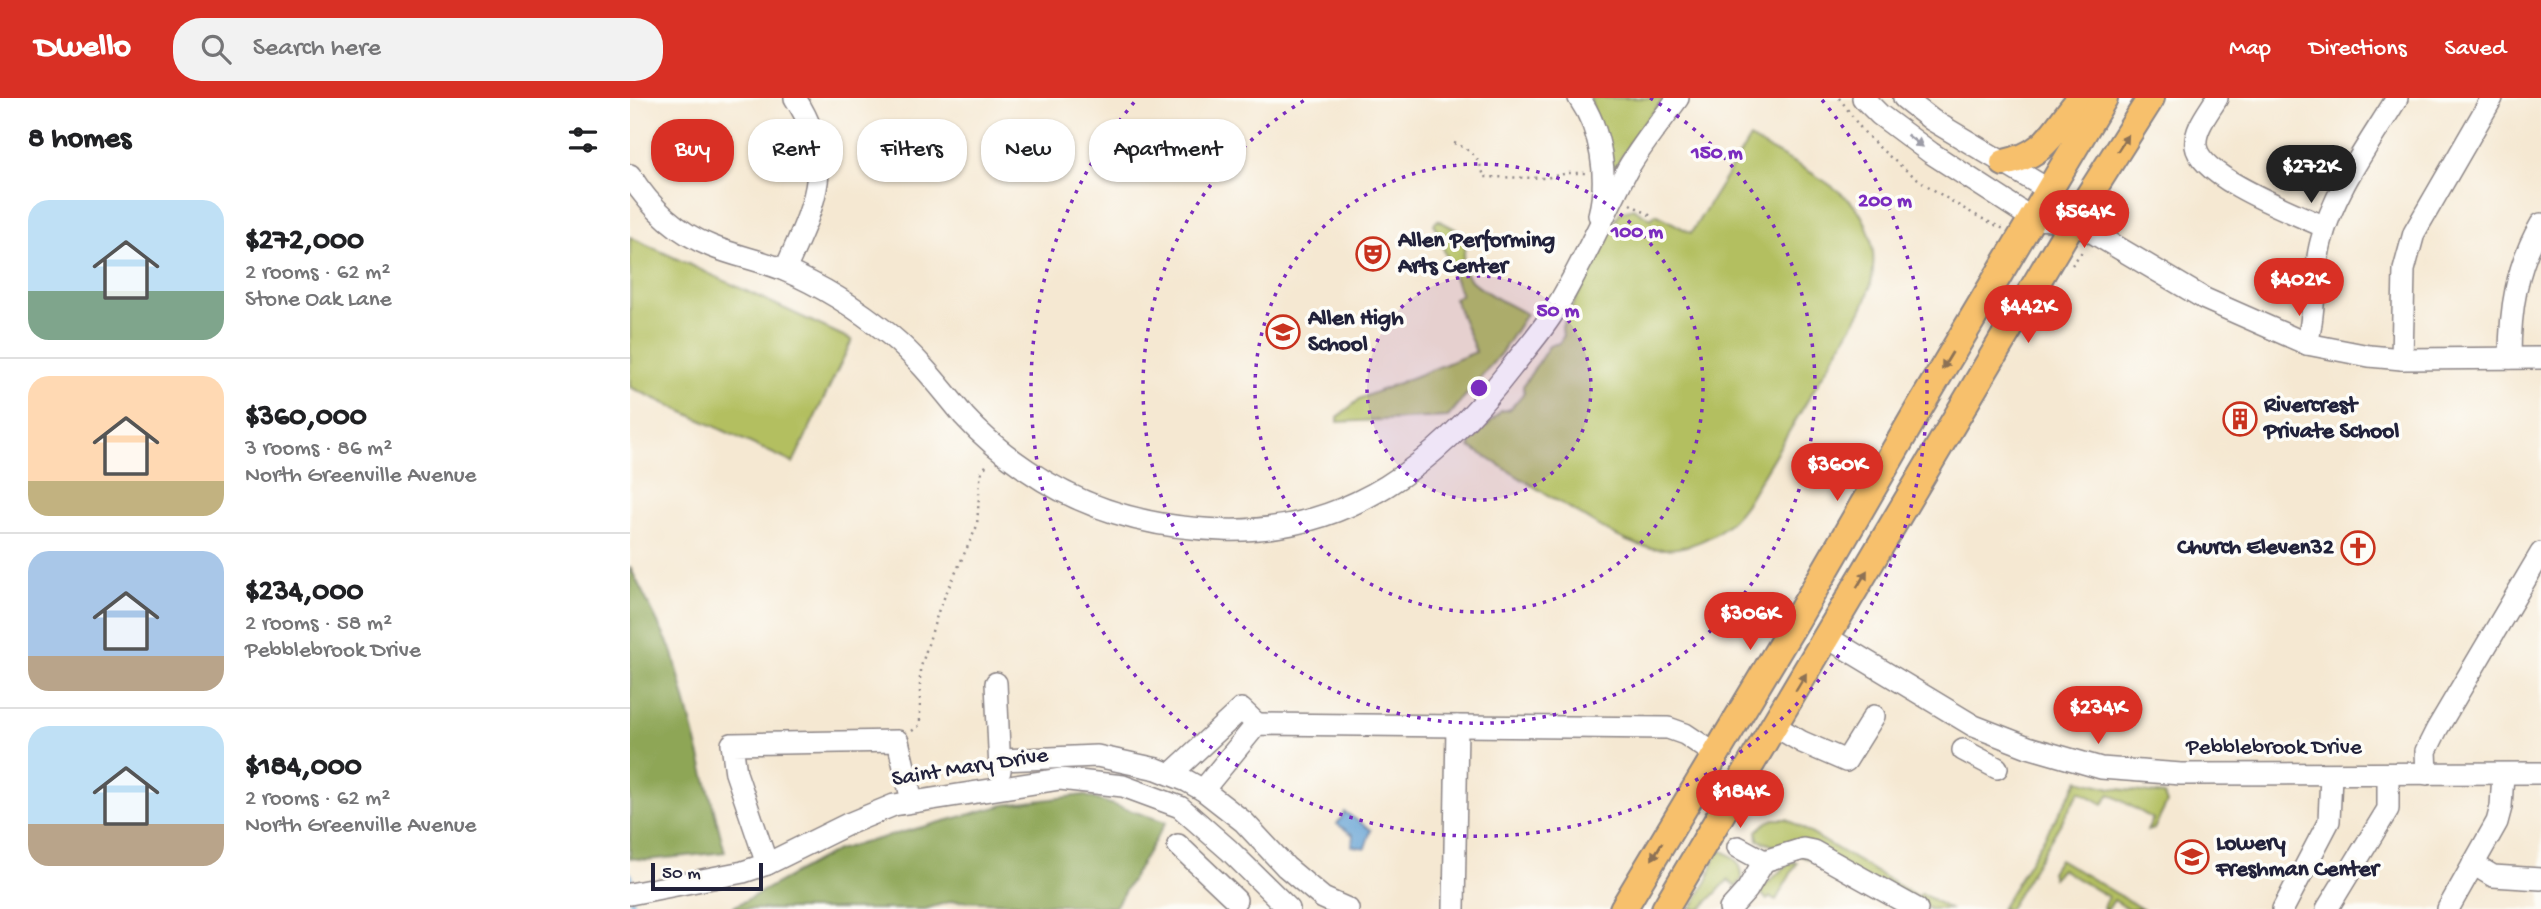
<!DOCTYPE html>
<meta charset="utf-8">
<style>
body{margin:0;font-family:"Gochi Hand",sans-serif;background:#f2f2f2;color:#202124;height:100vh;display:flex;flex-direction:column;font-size:26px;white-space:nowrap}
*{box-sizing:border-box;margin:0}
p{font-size:23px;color:#757577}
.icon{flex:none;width:38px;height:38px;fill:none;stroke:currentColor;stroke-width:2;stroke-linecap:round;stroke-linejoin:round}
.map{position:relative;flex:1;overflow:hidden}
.sheet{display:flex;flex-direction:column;background:#fff;width:630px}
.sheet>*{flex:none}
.hud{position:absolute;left:21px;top:21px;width:665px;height:63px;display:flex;gap:14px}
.scale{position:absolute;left:21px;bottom:18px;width:112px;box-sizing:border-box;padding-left:7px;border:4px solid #22223b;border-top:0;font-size:19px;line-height:24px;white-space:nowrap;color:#22223b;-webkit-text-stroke:5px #fdfcf7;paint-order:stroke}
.price{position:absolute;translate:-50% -60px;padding:0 16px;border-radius:24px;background:#d93025;color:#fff;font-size:23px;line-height:46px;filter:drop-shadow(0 2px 4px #0008)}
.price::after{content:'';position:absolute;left:50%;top:42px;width:21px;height:16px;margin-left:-10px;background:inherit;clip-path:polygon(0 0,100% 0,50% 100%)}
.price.current{background:#222;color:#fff}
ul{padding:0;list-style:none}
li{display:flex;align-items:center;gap:21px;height:175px;padding:0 28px}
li+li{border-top:2px solid #e0e0e0}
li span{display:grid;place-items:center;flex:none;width:196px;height:140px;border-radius:21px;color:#555}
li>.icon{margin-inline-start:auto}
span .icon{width:84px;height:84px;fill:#fffc;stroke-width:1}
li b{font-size:30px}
h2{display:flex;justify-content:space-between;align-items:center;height:84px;padding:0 28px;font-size:30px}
.tag{padding:0 24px;border-radius:28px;background:#fff;box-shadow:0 2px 5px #0004;font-size:24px;line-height:63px}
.tag.current{background:#d93025;color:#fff}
header{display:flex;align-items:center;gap:42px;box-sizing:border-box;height:98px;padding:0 35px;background:#d93025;color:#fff}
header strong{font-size:33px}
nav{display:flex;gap:38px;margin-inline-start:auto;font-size:24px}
.search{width:490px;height:63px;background:#f2f2f2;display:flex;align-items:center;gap:18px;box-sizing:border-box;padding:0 24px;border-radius:28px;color:#757577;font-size:26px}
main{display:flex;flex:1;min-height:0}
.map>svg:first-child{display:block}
.green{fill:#b3bf60;stroke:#6a704e;stroke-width:2}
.forest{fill:#8ea656;stroke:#586448;stroke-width:2}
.water{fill:#62a0d3;stroke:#426187;stroke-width:2}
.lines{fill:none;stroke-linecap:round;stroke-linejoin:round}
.stream{stroke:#62a0d3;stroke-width:4.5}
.minor-casing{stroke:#8c8586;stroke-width:24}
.major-casing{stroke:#8c8586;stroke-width:30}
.path{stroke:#8c8586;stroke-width:2.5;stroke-dasharray:2 5;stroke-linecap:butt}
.minor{stroke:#fff;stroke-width:21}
.major{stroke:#f7c06c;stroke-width:26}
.oneway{fill:#9c9ca7}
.oneway2{fill:#8c7154}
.ring{fill:none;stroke:#7b2cbf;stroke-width:3.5;stroke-dasharray:3.5 7}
.labels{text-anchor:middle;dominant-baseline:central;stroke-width:7;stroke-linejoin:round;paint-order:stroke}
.poi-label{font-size:23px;font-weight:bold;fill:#22223b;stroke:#fdfcf7;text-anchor:start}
.street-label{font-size:23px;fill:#22223b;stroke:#fdfcf7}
.centre{fill:#7b2cbf;stroke:#fdfcf7;stroke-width:3.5}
.ring-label{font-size:21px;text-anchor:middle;font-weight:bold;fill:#7b2cbf;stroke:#fdfcf7;stroke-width:7;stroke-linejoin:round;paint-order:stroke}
</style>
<header>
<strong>Dwello</strong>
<div class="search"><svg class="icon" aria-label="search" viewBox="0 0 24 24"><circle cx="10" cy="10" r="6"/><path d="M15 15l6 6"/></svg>Search here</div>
<nav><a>Map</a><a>Directions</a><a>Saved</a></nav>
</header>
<main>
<section class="sheet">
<h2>8 homes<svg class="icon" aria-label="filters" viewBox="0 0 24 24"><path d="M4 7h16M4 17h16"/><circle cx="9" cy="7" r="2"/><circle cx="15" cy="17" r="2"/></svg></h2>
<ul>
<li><span style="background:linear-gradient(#bfe0f5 65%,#7fa58c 0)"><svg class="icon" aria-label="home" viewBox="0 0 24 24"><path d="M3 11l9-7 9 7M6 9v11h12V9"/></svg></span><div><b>$272,000</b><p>2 rooms · 62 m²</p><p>Stone Oak Lane</p></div></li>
<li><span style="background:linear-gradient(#ffd9b3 75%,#c2b280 0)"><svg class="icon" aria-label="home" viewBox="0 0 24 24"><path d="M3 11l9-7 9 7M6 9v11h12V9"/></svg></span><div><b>$360,000</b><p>3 rooms · 86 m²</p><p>North Greenville Avenue</p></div></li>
<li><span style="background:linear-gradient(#a9c7e8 75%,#b9a48a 0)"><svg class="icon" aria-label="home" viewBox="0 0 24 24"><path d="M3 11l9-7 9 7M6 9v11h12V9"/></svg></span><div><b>$234,000</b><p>2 rooms · 58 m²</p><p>Pebblebrook Drive</p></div></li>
<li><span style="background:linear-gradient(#bfe0f5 70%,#b9a48a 0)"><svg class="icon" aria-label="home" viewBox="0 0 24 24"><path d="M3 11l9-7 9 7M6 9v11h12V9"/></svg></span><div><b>$184,000</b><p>2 rooms · 62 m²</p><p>North Greenville Avenue</p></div></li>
</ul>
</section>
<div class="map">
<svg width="1911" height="811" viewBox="0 0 1911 811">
<rect width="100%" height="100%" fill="#fdfcf7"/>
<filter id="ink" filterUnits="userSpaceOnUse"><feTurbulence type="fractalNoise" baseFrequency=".0143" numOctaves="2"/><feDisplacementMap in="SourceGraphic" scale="14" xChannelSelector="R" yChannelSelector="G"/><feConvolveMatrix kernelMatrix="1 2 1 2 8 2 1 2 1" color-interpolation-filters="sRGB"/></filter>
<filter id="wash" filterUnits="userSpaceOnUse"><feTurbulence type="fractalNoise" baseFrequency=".00686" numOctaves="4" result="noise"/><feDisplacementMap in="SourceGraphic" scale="28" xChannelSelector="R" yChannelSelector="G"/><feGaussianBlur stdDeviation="1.57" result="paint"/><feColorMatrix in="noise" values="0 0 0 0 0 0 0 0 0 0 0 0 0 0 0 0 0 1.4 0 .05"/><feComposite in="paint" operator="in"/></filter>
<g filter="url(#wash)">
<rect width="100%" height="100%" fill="#f5e8d2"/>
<g class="green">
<path d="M960,0H1034L1005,37L986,68H980Z"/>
<path d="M1120,40C1150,58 1195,79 1220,103C1249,132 1249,179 1231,213L1115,407C1088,445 1041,462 997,443C976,434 956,420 936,408C904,389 872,369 840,349L841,344L871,313L880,311L894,295L893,288L919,248L929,245L933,239L932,229L990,114L1003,110L1021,121L1026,116L1061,135Z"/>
<path d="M808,122L840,139C835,150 829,164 836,176C843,190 882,208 896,216L871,255L818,319L708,324V319L731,300L846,254L824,200L831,197L804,126Z"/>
<path d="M0,139L222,242L163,365L0,289Z"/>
<path d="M1449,682L1481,690L1534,697L1537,705L1524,731L1517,733L1523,721L1480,696L1473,706L1450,693L1379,811H1371Z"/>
<path d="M1144,721H1157L1288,799L1291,795L1319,811H1300L1276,797L1128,742L1127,733L1137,724Z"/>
<path d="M1090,752C1103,757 1113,765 1112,781L1106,789L1098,782L1071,811H1061L1078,781L1084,762Z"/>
<path d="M1429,761L1434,764L1512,811H1498L1484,802L1478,811H1474L1473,809L1478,799L1431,771L1423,780L1421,774Z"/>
<path d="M1166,764L1167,765L1146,802L1140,799L1137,802L1129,793L1159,765Z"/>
</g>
<g class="forest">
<path d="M0,469L43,555L95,754L17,762L0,760Z"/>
<path d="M453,697L536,724L485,809L323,803L295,811H100L207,752L374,707Z"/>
</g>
<path class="water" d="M715,714L741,732L735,750L722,748L723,737L707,726Z"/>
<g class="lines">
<g class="stream">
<path d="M0,776L1,789"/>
<path d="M2,801V811"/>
</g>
</g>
</g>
<g filter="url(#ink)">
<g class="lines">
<defs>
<g id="minor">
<path d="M949,0C971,32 979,79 969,117"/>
<path d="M1233,0L1250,17L1301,55L1403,121L1443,123"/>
<path d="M1274,0L1302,22L1419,92L1443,123L1575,201L1677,246L1739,258L1772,261L1911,260"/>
<path d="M1587,0C1579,14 1564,31 1566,48C1570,80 1667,116 1695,129"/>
<path d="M0,77C20,109 46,134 81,148C105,158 130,162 154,172C192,188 227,210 260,237C289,261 310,289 334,318C352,338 375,357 397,372C455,412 523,430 592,432C718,436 808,365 881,270C895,252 911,234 923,215C946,178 965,137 984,98C989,88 994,77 1000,67C1014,44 1032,22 1048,0"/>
<path d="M155,172C183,109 208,65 165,0"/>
<path d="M1677,246C1686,213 1682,178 1691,144C1704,92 1740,45 1767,0"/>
<path d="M1880,260C1880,212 1886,169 1911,126"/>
<path d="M1772,261L1774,172L1784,135L1862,0"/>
<path d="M1198,540L1344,628L1398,649L1471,670L1551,676L1911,675"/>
<path d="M366,585L370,673"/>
<path d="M1145,628L1172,644L1216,663L1244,618"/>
<path d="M1333,652L1367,670"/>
<path d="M370,662L467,658L527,671L557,683L573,692L614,724L656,769L693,800L718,811"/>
<path d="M541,676L611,611L627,626"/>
<path d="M1797,676L1796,653L1807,631L1911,455"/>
<path d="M573,692L627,626L1038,630L1055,636L1085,656"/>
<path d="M548,747L606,802"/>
<path d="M1108,749L1134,763L1173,751L1183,753L1287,811"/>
<path d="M137,766L106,675L102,646L268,643L282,703"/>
<path d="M1843,766L1863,778L1911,781"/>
<path d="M0,796L113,774L137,766L218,726L264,707L430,681L493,688L550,709L599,752L659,811"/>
<path d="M824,811L827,628"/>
<path d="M1100,811L1117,792L1134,763"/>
<path d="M1653,811L1699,723L1701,677"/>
<path d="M1697,811L1758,711V676"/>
<path d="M1818,811L1867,724L1871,709L1873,676"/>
</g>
<g id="major">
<path d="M1374,65C1419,56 1424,30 1451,0"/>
<path d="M993,811L1167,521L1288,312L1474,0"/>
<path d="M1035,811L1443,123L1521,0"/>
</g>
</defs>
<use href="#minor" class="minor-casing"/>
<use href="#major" class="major-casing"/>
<g class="path">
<path d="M1209,0C1218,11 1225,24 1235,35C1270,73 1327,110 1374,131"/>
<path d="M824,45C842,52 850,61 854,79L916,80L938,75H955"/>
<path d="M1000,106L1023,119"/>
<path d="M1474,123L1481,112L1477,109"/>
<path d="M1442,167L1454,151"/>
<path d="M282,633L290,627V572L309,511L347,428L350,382L352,373L359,364"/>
</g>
<use href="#minor" class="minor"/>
<use href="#major" class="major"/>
</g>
<defs><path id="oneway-solid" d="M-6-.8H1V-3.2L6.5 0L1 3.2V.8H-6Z" transform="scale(1.75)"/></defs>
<use class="oneway" href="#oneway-solid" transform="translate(1285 43) rotate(37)"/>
<g class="oneway2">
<use href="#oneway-solid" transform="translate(1493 45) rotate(-57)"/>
<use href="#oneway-solid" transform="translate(1317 263) rotate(121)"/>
<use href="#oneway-solid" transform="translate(1232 481) rotate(-59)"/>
<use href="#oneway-solid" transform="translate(1171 584) rotate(-59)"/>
<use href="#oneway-solid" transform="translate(1027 753) rotate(121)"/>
</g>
</g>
<circle cx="849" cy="290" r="112" fill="#7b2cbf" fill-opacity=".12"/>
<g class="ring">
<circle cx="849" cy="290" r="112"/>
<circle cx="849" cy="290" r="224"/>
<path d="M1020 0A336 336 0 1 1 678 0"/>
<path d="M1192 2A448 448 0 1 1 506 2"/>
</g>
<defs>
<symbol id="theatre-ring" viewBox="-11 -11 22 22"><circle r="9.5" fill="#fdfcf7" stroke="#c8321e" stroke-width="1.5"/><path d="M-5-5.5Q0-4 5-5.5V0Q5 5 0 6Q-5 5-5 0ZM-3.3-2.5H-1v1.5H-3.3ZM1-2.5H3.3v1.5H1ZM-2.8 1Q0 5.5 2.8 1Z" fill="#c8321e"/></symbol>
<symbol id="school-ring" viewBox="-11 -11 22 22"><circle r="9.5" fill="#fdfcf7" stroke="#c8321e" stroke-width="1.5"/><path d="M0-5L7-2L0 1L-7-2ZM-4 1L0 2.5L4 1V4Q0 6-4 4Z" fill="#c8321e"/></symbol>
<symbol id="building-ring" viewBox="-11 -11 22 22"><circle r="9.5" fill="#fdfcf7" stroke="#c8321e" stroke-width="1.5"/><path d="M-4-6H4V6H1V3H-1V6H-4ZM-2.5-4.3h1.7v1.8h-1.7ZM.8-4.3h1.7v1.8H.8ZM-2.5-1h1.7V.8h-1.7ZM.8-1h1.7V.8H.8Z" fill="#c8321e"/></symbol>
<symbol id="church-ring" viewBox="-11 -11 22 22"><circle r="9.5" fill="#fdfcf7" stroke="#c8321e" stroke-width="1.5"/><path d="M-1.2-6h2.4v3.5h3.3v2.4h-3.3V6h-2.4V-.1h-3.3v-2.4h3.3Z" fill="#c8321e"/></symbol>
</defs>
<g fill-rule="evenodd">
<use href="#theatre-ring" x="724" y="137" width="38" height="38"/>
<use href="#school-ring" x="634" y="215" width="38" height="38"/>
<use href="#building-ring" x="1591" y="302" width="38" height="38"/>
<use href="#church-ring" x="1709" y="431" width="38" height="38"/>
<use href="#school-ring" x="1543" y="740" width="38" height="38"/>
</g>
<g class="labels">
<g class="poi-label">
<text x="768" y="143">Allen Performing<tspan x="768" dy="26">Arts Center</tspan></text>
<text x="678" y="221">Allen High<tspan x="678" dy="26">School</tspan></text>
<text x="1634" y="308">Rivercrest<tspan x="1634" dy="26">Private School</tspan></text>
<text x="1704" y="450" text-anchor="end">Church Eleven32</text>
<text x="1586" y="746">Lowery<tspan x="1586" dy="26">Freshman Center</tspan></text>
</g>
<g class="street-label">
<text x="1644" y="650">Pebblebrook Drive</text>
<text transform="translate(340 670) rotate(-9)">Saint Mary Drive</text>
</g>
</g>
<circle cx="849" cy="290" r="10" class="centre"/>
<g class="ring-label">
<text x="1087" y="60">150 m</text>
<text x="1255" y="108">200 m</text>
<text x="1007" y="139">100 m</text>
<text x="928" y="218">50 m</text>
</g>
</svg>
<div class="scale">50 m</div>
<b class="price current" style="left:1681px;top:107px">$272K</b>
<b class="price" style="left:1454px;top:152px">$564K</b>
<b class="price" style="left:1669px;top:220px">$402K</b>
<b class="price" style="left:1398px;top:247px">$442K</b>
<b class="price" style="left:1207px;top:405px">$360K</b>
<b class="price" style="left:1120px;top:554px">$306K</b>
<b class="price" style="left:1468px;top:648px">$234K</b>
<b class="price" style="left:1110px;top:732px">$184K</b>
<div class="hud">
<a class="tag current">Buy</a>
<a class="tag">Rent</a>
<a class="tag">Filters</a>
<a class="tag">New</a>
<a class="tag">Apartment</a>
</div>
</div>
</main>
